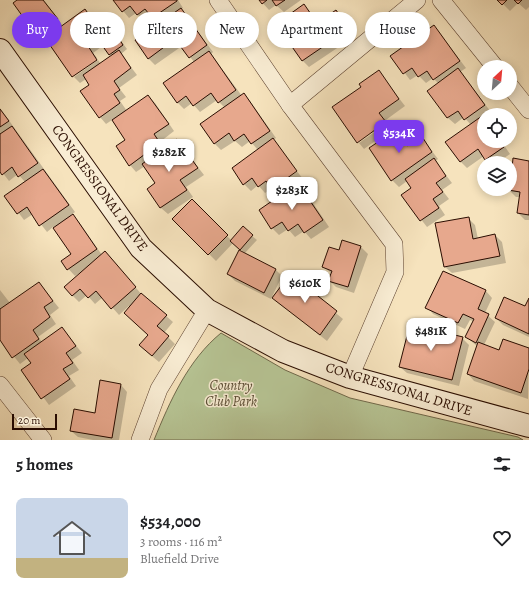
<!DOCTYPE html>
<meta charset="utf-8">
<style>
body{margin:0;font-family:Alegreya,serif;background:#f6f6f6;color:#202124;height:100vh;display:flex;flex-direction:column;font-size:15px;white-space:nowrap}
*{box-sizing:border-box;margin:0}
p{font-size:13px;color:#757577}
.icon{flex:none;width:22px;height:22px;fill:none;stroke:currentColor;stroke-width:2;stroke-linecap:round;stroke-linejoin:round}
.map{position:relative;height:440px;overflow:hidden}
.side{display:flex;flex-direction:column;background:#fff;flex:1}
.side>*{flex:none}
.banner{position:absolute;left:12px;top:12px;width:505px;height:36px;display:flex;gap:8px}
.needle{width:26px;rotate:26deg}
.buttons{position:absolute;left:477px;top:60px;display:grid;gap:8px}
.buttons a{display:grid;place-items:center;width:40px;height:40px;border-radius:50%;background:#fff;box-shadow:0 2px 10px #0003;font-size:20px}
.scale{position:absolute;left:12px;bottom:10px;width:45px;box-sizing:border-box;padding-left:4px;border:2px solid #2a0d01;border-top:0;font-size:11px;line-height:14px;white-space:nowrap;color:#2a0d01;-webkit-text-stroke:3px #f9edd4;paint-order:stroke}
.price{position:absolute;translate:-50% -34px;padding:0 9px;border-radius:8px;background:#fff;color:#222;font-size:13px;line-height:26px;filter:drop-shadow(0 1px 2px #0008)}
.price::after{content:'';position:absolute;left:50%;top:24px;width:12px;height:9px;margin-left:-6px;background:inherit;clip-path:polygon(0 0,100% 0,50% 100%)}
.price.active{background:#7c3aed;color:#fff}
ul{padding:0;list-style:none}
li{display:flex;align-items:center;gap:12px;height:100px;padding:0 16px}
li+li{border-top:1px solid #e0e0e0}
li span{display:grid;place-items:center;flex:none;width:112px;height:80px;border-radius:8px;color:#555}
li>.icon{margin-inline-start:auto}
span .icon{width:48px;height:48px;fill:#fffc;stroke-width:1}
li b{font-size:17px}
h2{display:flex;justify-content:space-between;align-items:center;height:48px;padding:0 16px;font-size:17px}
.tag{padding:0 14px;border-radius:18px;background:#fff;box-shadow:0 2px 10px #0003;font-size:14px;line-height:36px}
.tag.active{background:#7c3aed;color:#fff}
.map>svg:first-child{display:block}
.green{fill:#b7c595;stroke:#70694b}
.shadow{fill:#0003}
.building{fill:#e7a88d;stroke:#2a0d01}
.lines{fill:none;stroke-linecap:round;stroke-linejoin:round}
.street-casing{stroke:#5d4230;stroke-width:18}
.secondary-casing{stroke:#2a0d01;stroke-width:24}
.street{stroke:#f9edd4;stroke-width:17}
.secondary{stroke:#f9edd4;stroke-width:22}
.labels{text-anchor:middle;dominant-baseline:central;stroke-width:3;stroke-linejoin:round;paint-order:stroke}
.street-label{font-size:14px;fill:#2a0d01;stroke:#f9edd4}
.park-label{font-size:14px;font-style:italic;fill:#5b4d35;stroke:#f9edd4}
</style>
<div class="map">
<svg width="529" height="440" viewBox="0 0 529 440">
<rect width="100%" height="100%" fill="#f6e3bd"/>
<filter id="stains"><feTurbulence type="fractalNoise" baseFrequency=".005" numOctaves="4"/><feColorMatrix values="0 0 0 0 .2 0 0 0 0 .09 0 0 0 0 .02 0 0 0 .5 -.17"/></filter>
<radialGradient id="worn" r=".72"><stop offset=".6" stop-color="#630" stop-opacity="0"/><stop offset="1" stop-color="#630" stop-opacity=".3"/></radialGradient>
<path class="green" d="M221,333L285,370L350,398L518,437L523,440H154C170,401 188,360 221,333Z"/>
<g class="shadow">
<path d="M16,0H44L63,26L85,10L106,38L114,32L118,37L127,49L121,54L137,75L119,88L126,97L120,101L127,111L148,96L155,103L174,131L160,142L165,149L177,140L204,175L186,187L193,197L168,214L161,208L148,189L157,183L145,166L136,172L130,165L126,140L112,120L106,124L100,117L90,85L86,79L80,83L74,77L98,60L101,64L112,56L104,45L93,53L97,58L73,76L47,39L44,41L37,34L14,3L17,1Z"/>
<path d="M114,0H178L183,8L181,9L213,52L211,54L242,96L244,94L250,101L276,138L273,140L303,179L279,195L272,188L265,193L258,185L251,191L244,184L258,150L250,141L242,147L235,141L221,150L215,144L202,125L225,108L217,100L200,112L192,103L184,109L177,102L194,62L182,46L155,65L148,58L159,24L151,16L144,21L136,13L129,18Z"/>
<path d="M260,0H301L284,12L276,5L269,10Z"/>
<path d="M499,0H529V7L526,10L518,3L510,11Z"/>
<path d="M303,5L318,24L336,11L355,36L309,67L303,61L277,24Z"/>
<path d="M434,26L466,68L460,72L491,112L483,118L484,141H501L510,154L497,163H490L484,156L467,168L461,162L446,142L471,125L464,117L455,124L448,118L429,91L439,84L433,78L426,83L418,75L410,80L392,56Z"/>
<path d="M378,71L405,106L357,141L362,87Z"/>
<path d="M0,108L75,212L71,215L79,222L102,255L112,259L142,295L173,322L164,333L175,344L159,362L147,352L149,335L129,306L119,315L103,297L95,304L87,295L79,302L72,295L82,273L81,272L75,276L62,262L72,255L53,227L47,232L33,214L24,220L6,196L25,182L18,174L9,181L2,172L0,173Z"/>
<path d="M387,123L392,129L364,149L359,143Z"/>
<path d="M396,131L408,146L421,137L438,159L435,161L452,183L442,190L449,199L439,206L445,215L427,227L402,195L412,188L407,181L399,187L392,180Z"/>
<path d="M514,160L529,162V220H525L518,213L521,197H516L509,190Z"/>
<path d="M298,184L305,191L329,227L311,239L304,231L295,237L288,229L279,235L272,228Z"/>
<path d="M192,201L231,240L252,236L257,240L245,253L233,243L216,261L174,219Z"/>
<path d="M468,218L475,225L478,239L495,235L502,242L506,263L452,273L445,267Z"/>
<path d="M343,241L361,247L368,254L354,293L336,287L330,281L332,274L324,267L339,251Z"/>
<path d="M276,270L282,276L272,297L290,275L343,319L327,341L272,297L271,299L235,281L228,274Z"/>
<path d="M39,283L59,308L50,315L56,324L38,337L42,342L62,328L82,353L72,360L79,370L69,376L76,386L49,405L23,370L32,364L28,358L20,364L0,339V290L10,303Z"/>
<path d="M486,291L492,298L485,313L495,322L484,345L500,351L529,349L528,399L474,381L468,374L477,346L466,337L473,321L470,320L465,329L433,314L427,307Z"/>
<path d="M529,300V337L503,325L496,318L526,308Z"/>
<path d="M462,338L469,345L459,386L407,373L400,367Z"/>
<path d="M121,385L127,392L119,440H93L78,437L71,431L95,414Z"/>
</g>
<g class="building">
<path d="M17,0H43L58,19L36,35L13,3Z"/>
<path d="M113,0H177V1L152,18L145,9L137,15L130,6L122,12Z"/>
<path d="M259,0H267L262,4Z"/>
<path d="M272,0H285L276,6Z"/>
<path d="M497,0H507L502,5Z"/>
<path d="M514,0H522L518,4Z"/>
<path d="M304,4L317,23L336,10L349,29L302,61L276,24Z"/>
<path d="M181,8L207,45L189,58L175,39L148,59L135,40Z"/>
<path d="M85,9L103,35L88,46L97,60L72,77L45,38Z"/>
<path d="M434,25L460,61L433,80L427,71L418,77L412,68L403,74L390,56Z"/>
<path d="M114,31L123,45L109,55L99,41Z"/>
<path d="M119,50L131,68L114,81L120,90L114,94L120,103L99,118L80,91L89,85L83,75Z"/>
<path d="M209,51L236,90L218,103L211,93L193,106L186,96L177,103L163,83Z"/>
<path d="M458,68L485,105L464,120L458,111L447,118L427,91Z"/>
<path d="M379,70L399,99L379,113L386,122L357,143L332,107L361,87L359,84Z"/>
<path d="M244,93L270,131L251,144L244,134L234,141L229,133L214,144L200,124Z"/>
<path d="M148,95L169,124L154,134L160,143L129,166L116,146L125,140L112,120Z"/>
<path d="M0,109L9,121L0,127Z"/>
<path d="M482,116L484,118V141H500L504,147L485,160L478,149L460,162L445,142Z"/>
<path d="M12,126L38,163L18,177L12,167L2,175L0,172V134Z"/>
<path d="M396,130L407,146L421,135L432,152L391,181L369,148Z"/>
<path d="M273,138L297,171L272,189L266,181L258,187L252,178L243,185L232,168Z"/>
<path d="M177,139L198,168L180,180L187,190L160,208L147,189L155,183L142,164Z"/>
<path d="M434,158L446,176L436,183L443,192L433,199L439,208L420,221L401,195L411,188L405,179Z"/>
<path d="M513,158L529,161V215L517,213L520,192L508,190L510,189Z"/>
<path d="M43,169L69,205L39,226L27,207L17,214L4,196Z"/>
<path d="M298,183L323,220L304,233L298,224L288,231L282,222L271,229L259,210Z"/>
<path d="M192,199L228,235L208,255L172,219Z"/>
<path d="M73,214L97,249L67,270L61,261L71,254L53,228Z"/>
<path d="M469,217L473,239L495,234L500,256L444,267L435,223Z"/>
<path d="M243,226L253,235L240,250L230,241Z"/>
<path d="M342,240L361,246L348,287L328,281L332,271L322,267L329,247L339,250Z"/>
<path d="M239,250L276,269L264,293L227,274Z"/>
<path d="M105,251L136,287L111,309L96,291L88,298L80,289L72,296L64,287Z"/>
<path d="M443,271L486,290L478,309L489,314L476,343L465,337L474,319L463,314L458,323L425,308Z"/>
<path d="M290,274L337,311L320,335L272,298Z"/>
<path d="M39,282L53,301L44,307L50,317L33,330L39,339L12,358L0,340V309Z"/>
<path d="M141,293L167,315L157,326L169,336L152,356L139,345L148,335L124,313Z"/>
<path d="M504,297L525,306L529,298V334L495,318Z"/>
<path d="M410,324L463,337L452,380L399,367Z"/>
<path d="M62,327L76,346L66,353L73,363L63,369L70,379L41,399L21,370L31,363L24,354Z"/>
<path d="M503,339L529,348V369L521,393L467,374L478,342L499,350Z"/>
<path d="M100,380L121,384L112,438L70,431L74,409L95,413Z"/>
</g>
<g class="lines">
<defs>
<g id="street">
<path d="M218,0L290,105L394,244L395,272L350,377"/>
<path d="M441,0L495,67"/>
<path d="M510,86L529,110"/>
<path d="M290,105L417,0"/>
<path d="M0,385L43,440"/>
<path d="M140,440L159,389L207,310"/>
</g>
<path id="secondary" d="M0,50L141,248L207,310L283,351L350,377L529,426"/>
</defs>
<use href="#street" class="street-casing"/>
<use href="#secondary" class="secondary-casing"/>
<use href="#street" class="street"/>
<use href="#secondary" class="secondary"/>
</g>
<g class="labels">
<g class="street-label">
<text transform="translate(100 188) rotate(54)">CONGRESSIONAL DRIVE</text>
<text transform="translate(399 389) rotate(17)">CONGRESSIONAL DRIVE</text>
</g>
<g class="park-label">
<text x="231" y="385">Country<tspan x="231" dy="16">Club Park</tspan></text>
</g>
</g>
<rect width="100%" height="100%" filter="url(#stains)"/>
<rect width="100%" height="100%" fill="url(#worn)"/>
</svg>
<div class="buttons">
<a><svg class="needle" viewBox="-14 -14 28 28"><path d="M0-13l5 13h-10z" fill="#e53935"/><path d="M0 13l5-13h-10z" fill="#757577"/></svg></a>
<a><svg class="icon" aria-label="locate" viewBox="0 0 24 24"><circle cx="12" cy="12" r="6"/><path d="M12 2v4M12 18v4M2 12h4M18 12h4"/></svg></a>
<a><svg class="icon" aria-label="layers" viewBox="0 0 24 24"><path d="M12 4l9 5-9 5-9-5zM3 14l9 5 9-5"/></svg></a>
</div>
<div class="scale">20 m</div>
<b class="price active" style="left:399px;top:154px">$534K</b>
<b class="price" style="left:169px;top:173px">$282K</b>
<b class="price" style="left:292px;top:211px">$283K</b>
<b class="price" style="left:305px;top:304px">$610K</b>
<b class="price" style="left:431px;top:352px">$481K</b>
<div class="banner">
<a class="tag active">Buy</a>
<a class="tag">Rent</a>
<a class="tag">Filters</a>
<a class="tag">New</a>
<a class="tag">Apartment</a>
<a class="tag">House</a>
</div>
</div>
<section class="side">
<h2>5 homes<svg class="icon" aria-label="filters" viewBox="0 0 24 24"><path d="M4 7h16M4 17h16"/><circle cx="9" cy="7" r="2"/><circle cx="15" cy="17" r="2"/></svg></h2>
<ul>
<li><span style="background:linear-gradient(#c9d6e8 75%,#c2b280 0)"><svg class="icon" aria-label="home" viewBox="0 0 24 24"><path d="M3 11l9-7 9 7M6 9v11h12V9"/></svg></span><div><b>$534,000</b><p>3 rooms · 116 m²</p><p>Bluefield Drive</p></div><svg class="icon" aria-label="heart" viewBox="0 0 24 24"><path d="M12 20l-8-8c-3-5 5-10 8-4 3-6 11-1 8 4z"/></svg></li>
</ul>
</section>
